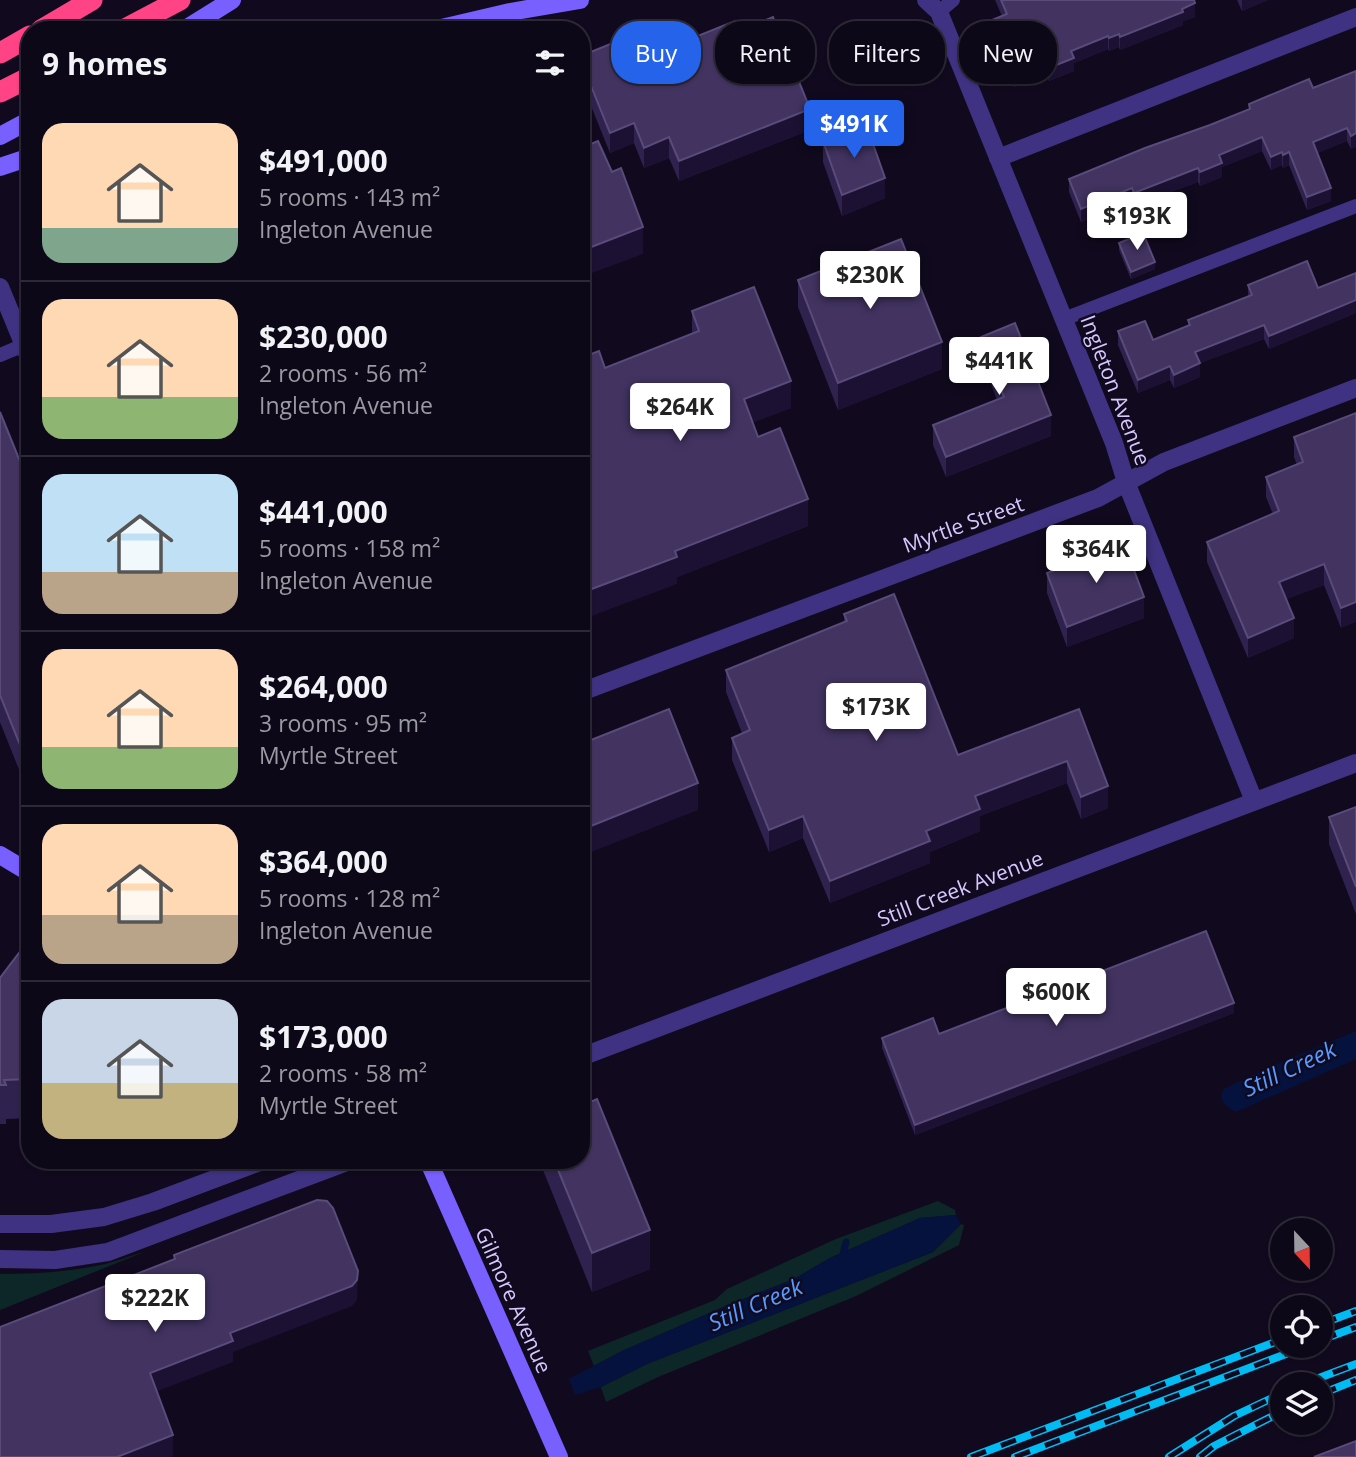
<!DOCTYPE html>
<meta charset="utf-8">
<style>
body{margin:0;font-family:"Open Sans",sans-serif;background:#161120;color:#f1f3f6;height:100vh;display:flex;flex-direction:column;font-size:26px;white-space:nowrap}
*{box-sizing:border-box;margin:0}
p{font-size:23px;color:#9a9aa1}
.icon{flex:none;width:38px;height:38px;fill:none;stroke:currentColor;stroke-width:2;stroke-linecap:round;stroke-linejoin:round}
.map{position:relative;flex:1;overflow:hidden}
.panel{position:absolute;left:21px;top:21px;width:569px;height:1148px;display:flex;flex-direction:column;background:#0d0817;border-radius:28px;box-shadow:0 2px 5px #0004,0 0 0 2px #2d2936}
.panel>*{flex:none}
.hud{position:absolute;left:611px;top:21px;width:639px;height:63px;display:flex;gap:14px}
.needle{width:46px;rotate:158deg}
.buttons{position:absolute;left:1270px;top:1218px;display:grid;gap:14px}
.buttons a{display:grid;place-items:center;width:63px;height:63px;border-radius:50%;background:#0d0817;box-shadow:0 2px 5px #0004,0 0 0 2px #2d2936;font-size:35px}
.price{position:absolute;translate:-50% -60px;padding:0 16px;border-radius:7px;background:#fff;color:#222;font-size:23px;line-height:46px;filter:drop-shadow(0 2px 4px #0008)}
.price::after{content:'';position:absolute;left:50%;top:42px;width:21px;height:16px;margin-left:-10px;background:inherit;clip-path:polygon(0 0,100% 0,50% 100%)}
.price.active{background:#2563eb;color:#fff}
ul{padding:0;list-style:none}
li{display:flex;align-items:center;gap:21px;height:175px;padding:0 21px}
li+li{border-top:2px solid #2d2936}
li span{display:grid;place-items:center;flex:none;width:196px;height:140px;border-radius:21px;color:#555}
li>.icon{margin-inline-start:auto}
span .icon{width:84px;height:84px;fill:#fffc;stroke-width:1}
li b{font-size:30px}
h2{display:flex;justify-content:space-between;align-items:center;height:84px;padding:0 21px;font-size:30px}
.tag{padding:0 24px;border-radius:28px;background:#0d0817;box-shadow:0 2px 5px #0004,0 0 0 2px #2d2936;font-size:24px;line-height:63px}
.tag.active{background:#2563eb;color:#fff}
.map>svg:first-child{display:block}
.green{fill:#0d2729}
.water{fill:#05123d}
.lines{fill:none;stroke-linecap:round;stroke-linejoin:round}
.stream{stroke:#05123d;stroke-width:7}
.service{stroke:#3f3282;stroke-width:14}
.minor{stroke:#3f3282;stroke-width:18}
.tertiary{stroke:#3f3282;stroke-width:18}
.secondary{stroke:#785fff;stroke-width:18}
.motorway{stroke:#ff4385;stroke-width:21}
.rail-casing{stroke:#00bcf3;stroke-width:8}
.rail{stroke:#110a1f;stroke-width:5;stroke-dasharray:16;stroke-linecap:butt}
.wall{fill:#30224e}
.shaded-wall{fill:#1c1133}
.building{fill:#423361;stroke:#594b7a;stroke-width:2}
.labels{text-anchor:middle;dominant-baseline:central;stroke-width:5;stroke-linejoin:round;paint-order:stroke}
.street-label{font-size:21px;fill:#d6c8ff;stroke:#110a1f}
.water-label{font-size:23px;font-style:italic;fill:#569bff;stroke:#110a1f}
</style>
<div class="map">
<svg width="1356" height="1457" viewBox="0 0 1356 1457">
<rect width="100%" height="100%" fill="#110a1f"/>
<g class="green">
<path d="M938,1201L955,1210L956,1215L920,1218L830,1258L794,1279L728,1305L622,1351L594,1366L588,1351L715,1300L727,1289L836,1239Z"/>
<path d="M961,1224L964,1225L959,1245L856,1296L658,1377L606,1402L601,1387L647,1364L933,1252Z"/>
<path d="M144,1252L0,1310V1274C34,1274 67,1272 101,1265C115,1262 130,1256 144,1252Z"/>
</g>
<g class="water">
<path d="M1356,1031V1059L1236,1112C1226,1107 1217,1100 1224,1089L1265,1069Z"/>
<path d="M956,1215L961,1224L933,1252L647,1364L601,1387L575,1395L569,1379L622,1351L728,1305L794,1279L830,1258L920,1218Z"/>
</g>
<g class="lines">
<path class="stream" d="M842,1258L846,1242"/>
<g class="service">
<path d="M939,12L953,0"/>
<path d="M1064,319L1356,206"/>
<path d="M0,355L24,345"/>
</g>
<g class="minor">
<path d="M926,0L939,12L1114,443L1126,482L1254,801"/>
<path d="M998,158L1356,17"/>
<path d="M0,287L30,360"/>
<path d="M581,692L1098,498L1164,462L1356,388"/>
</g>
<g class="tertiary">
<path d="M581,1057L1356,763"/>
<path d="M0,1224H51L104,1217L153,1202L265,1160"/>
<path d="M0,1259L55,1260L108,1252L352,1160"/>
</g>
<g class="secondary">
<path d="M184,30L232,0"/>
<path d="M433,30L510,12L580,0"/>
<path d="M0,136L30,120"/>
<path d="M0,167L30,157"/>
<path d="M0,855L30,873"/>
<path d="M428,1160L559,1457"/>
</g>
<g class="motorway">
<path d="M41,30L92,0"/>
<path d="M123,30L180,0"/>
<path d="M0,53L30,36"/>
<path d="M0,92L30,77"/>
</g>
<defs>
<g id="rail">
<path d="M1321,1324L1356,1311"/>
<path d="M1321,1340L1356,1327"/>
<path d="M1303,1384L1356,1364"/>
<path d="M1321,1394L1356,1380"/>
<path d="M971,1457L1283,1339"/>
<path d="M1015,1457L1307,1346"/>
<path d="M1169,1457L1234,1416L1283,1393"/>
<path d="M1200,1457L1214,1446L1283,1411"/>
</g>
</defs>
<use href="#rail" class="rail-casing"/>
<use href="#rail" class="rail"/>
</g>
<g class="wall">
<path d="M995,0H1043L1195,17L1183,21V25L1120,50L1119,47L1109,51L1108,49L1074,63V71L1049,81L1046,74L1014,87L992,33V20L1002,16Z"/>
<path d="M1237,0H1268L1242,11Z"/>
<path d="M739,31L810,130L679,181L669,158L644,168L634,143L610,153L581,81V56L688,40Z"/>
<path d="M1356,71V147L1351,149L1347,141L1317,153L1331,201L1307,210L1289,165L1283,168L1282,165L1271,170L1262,151L1222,167V177L1200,186L1198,182L1134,206L1132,201L1081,222L1069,192V179L1249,110V104L1313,88Z"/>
<path d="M823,141L885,198L842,216L823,162Z"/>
<path d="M1119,243L1155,269L1131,279L1119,250Z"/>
<path d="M1356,273V314V313L1269,349L1264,339L1200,363V377L1174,388L1170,380L1138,393L1118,345V331L1153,340L1188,325V320L1248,297V285L1318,288Z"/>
<path d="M798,280L942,369L838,410L798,307Z"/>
<path d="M692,311L791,408L753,422L758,437L808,526L677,577V584L605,368L692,334Z"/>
<path d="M981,337L1051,436L946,477L933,445V425L997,400L981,358Z"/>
<path d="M0,412L30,486L20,772L0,722Z"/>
<path d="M1356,413L1341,628L1324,585L1286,599L1294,638L1248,658L1207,562V542L1273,514L1266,497V477L1297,465L1294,457V437Z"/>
<path d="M1047,573L1144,618L1067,647L1047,593Z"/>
<path d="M844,614L958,755L1079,709L1108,808L1081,819L1067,783L980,816V831L930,852V863L830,903L803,838L769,852L732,760V738L742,733L726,692V670L844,623Z"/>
<path d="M1356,807V914L1329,844V817Z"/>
<path d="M30,961V1118L6,1119V1124H0V978Z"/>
<path d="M1234,1013L915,1135L882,1048V1038Z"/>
<path d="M539,1160H581L650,1269L592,1292Z"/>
</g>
<g class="shaded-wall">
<path d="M1242,0H1268L1242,11Z"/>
<path d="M1195,3V17L1183,21V25L1120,50V37Z"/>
<path d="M1119,34V47L1109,51V38Z"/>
<path d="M1108,36V49L1074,63V71L1049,81V68L1071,51Z"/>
<path d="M1046,61V74L1014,87V74Z"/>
<path d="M810,109V130L679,181V161Z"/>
<path d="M634,123V143L610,153V133Z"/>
<path d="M1347,128V141L1313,155V142Z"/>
<path d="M1356,133V147L1351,149V136Z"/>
<path d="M669,137V158L644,168V148Z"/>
<path d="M1262,137V151L1222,167V177L1200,186V172L1219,155Z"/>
<path d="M1282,152V165L1271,170V157Z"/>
<path d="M1289,152V165L1283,168V155Z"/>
<path d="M1198,168V182L1134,206V193Z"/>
<path d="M885,178V198L842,216V195Z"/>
<path d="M1132,188V201L1081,222V209Z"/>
<path d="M1331,188V201L1307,210V197Z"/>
<path d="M643,227V254L581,277V251Z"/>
<path d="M1155,262V269L1131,279V272Z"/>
<path d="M1356,300V313L1269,349V336Z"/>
<path d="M1264,325V339L1200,363V377L1174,388V375L1195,352Z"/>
<path d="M942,342V369L838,410V383Z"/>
<path d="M1170,366V380L1138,393V380Z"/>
<path d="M791,381V408L744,426V399Z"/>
<path d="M1051,415V436L946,477V457Z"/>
<path d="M808,499V526L677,577V584L581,620V593L675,551Z"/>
<path d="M1324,564V585L1279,602V582Z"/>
<path d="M1144,597V618L1067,647V627Z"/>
<path d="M1356,602V622L1341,628V608Z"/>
<path d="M1294,618V638L1248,658V638Z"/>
<path d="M30,741V768L20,772V745Z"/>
<path d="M1067,761V783L980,816V831L930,852V863L830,903V881L926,831L975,796Z"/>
<path d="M698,783V810L581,856V830Z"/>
<path d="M1108,786V808L1081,819V797Z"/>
<path d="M803,816V838L769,852V830Z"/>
<path d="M1234,1003V1013L915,1135V1125Z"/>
<path d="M650,1230V1269L592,1292V1253Z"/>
<path d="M358,1271L357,1300L352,1306L233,1352V1362L150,1394V1373L230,1333Z"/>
<path d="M173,1435V1456L170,1457H117Z"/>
</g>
<g class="building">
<path d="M1001,0H1194L1195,3L1182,9L1183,12L1120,37L1119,34L1109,38L1108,36L1071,51L1074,58L1049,68L1046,61L1014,74L992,20L1007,14Z"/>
<path d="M773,17L810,109L679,161L669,137L644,148L634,123L610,133L581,61V56L630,36L634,48L683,28L688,40L735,21L739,31Z"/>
<path d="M1356,71V133L1351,136L1347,128L1313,142L1331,188L1307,197L1289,152L1283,155L1282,152L1271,157L1262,137L1219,155L1222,163L1200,172L1198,168L1134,193L1132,188L1081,209L1069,179L1145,148L1210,125L1250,109L1249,104L1309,79L1313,88Z"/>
<path d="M866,124L885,178L842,195L823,141Z"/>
<path d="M598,141L612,172L621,168L643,227L581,251V148Z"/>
<path d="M1143,233L1155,262L1131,272L1119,243Z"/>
<path d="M901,239L942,342L838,383L798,280Z"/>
<path d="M1307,261L1318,288L1356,273V301V300L1269,336L1264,325L1195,352L1200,363L1174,375L1170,366L1138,380L1118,331L1145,321L1153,340L1190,325L1188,320L1252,295L1248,285Z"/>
<path d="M754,287L791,381L744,399L758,437L780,428L808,499L675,551L677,557L581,593V358L599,351L605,368L699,331L692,311Z"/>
<path d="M1015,323L1051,415L946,457L933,425L1004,397L981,337Z"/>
<path d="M0,412L30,486V741L20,745L0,695Z"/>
<path d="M1356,413V602L1341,608L1324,564L1279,582L1294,618L1248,638L1207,542L1279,511L1266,477L1303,462L1294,437Z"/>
<path d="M1124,543L1144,597L1067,627L1047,573Z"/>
<path d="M894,594L958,755L1079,709L1108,786L1081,797L1067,761L975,796L980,809L926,831L930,841L830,881L803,816L769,830L732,738L750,730L726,670L847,621L844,614Z"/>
<path d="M669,709L698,783L581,830V744Z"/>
<path d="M1356,807V887L1329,817Z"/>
<path d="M1206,931L1234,1003L915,1125L882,1038L933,1018L939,1034Z"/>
<path d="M19,953L30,961V1079L4,1080L6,1085H0V978Z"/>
<path d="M597,1099L650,1230L592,1253L554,1160H581V1106Z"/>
<path d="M317,1200L327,1201L333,1208L358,1271L357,1280L352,1286L230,1333L233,1341L150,1373L173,1435L117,1457H0V1327L175,1259L174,1255Z"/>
<path d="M1356,1441V1457H1314Z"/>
</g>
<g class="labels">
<g class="street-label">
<text transform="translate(1116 390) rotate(69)">Ingleton Avenue</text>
<text transform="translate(963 524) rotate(-20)">Myrtle Street</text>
<text transform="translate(960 888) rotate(-21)">Still Creek Avenue</text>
<text transform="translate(514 1300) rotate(66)">Gilmore Avenue</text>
</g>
<g class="water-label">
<text transform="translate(1289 1068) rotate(-25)">Still Creek</text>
<text transform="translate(755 1304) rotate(-23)">Still Creek</text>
</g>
</g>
</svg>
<div class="buttons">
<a><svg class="needle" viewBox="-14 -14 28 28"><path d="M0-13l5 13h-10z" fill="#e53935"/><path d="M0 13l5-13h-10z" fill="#9a9aa1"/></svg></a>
<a><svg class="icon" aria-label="locate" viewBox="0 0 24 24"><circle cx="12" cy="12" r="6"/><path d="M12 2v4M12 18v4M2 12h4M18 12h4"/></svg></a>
<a><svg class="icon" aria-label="layers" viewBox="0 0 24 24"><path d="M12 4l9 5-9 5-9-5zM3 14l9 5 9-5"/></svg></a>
</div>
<b class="price active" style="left:854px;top:160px">$491K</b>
<b class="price" style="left:1137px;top:252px">$193K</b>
<b class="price" style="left:870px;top:311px">$230K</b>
<b class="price" style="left:999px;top:397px">$441K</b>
<b class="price" style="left:680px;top:443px">$264K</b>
<b class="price" style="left:1096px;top:585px">$364K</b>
<b class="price" style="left:876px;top:743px">$173K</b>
<b class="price" style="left:1056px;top:1028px">$600K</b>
<b class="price" style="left:155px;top:1334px">$222K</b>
<div class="hud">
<a class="tag active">Buy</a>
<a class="tag">Rent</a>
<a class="tag">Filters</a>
<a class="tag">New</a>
</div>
<section class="panel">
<h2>9 homes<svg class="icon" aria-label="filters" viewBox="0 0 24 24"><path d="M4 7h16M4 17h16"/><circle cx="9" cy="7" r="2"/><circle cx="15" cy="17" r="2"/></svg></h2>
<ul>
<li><span style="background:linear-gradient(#ffd9b3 75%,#7fa58c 0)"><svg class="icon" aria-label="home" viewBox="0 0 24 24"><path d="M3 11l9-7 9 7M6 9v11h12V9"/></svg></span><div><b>$491,000</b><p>5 rooms · 143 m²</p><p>Ingleton Avenue</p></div></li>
<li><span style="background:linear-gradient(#ffd9b3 70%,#8fb573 0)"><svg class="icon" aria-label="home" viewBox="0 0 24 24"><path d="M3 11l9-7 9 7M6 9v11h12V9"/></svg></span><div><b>$230,000</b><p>2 rooms · 56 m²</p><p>Ingleton Avenue</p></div></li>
<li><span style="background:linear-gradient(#bfe0f5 70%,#b9a48a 0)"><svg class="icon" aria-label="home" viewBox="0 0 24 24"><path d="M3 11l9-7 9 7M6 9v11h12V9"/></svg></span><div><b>$441,000</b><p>5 rooms · 158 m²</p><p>Ingleton Avenue</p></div></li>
<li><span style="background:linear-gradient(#ffd9b3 70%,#8fb573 0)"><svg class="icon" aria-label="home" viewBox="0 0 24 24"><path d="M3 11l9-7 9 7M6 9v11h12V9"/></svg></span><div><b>$264,000</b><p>3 rooms · 95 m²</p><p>Myrtle Street</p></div></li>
<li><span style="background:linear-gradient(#ffd9b3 65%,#b9a48a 0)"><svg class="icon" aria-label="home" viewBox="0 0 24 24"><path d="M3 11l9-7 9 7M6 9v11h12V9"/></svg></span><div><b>$364,000</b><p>5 rooms · 128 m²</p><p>Ingleton Avenue</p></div></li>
<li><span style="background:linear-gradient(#c9d6e8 60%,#c2b280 0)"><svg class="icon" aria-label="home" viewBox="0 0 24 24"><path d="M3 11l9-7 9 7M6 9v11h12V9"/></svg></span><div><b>$173,000</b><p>2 rooms · 58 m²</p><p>Myrtle Street</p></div></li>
</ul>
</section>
</div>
